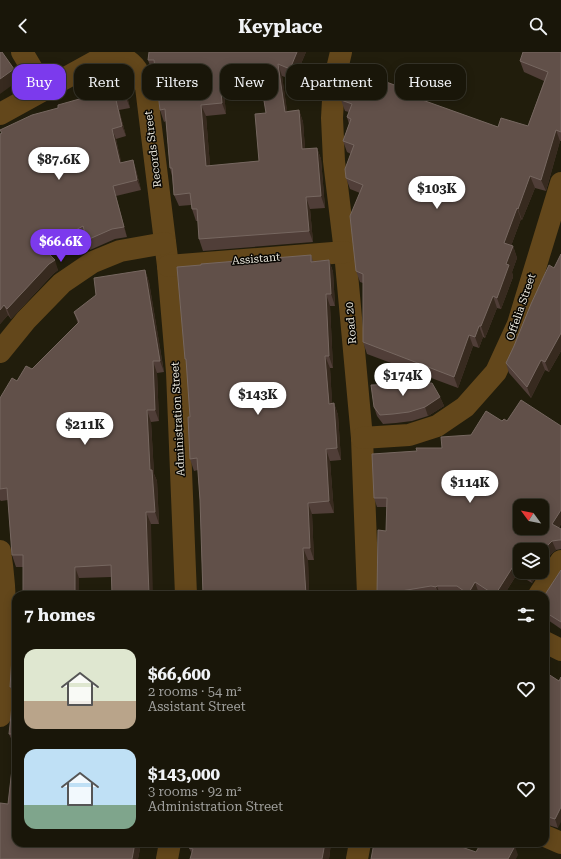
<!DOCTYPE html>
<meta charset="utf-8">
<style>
body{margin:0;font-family:"Roboto Serif",serif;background:#221f12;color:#f1f3f6;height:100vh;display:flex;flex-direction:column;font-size:15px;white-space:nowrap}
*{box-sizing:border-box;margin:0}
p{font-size:13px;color:#9f9f9c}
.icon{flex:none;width:22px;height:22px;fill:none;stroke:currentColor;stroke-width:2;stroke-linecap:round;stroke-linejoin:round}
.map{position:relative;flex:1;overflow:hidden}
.sheet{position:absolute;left:12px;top:539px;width:537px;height:256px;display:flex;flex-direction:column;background:#191609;border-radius:12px;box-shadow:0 2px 10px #0003,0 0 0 1px #37352a}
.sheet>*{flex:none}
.guide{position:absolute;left:12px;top:12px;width:537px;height:36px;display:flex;gap:8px}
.needle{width:26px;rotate:302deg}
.buttons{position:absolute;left:513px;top:447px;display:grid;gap:8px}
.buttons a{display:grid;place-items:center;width:36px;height:36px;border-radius:8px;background:#191609;box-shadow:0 2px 10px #0003,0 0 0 1px #37352a;font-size:20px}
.price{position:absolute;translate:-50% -34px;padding:0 9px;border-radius:14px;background:#fff;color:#222;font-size:13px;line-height:26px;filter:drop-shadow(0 1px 2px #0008)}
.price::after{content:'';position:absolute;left:50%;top:24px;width:12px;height:9px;margin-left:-6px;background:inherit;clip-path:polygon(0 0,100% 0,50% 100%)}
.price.current{background:#7c3aed;color:#fff}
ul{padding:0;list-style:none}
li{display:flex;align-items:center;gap:12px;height:100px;padding:0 12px}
li span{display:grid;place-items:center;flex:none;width:112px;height:80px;border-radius:12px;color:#555}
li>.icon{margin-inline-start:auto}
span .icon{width:48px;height:48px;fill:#fffc;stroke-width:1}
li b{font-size:17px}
h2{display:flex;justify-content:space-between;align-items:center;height:48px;padding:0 12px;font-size:17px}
.tag{padding:0 14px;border-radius:12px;background:#191609;box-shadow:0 2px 10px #0003,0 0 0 1px #37352a;font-size:14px;line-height:36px}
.tag.current{background:#7c3aed;color:#fff}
header{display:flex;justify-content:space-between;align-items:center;height:52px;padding:0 12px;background:#191609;font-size:18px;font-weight:700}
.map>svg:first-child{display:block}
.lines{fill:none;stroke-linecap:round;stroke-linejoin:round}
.minor{stroke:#63471b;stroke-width:22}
.wall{fill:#503e38;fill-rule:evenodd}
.shaded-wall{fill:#372a1f}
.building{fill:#615049;stroke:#766760;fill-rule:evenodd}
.labels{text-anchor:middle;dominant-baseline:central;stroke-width:3;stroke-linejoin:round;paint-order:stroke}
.street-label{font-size:11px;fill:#e7e4d9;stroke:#090703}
</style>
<header><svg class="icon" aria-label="back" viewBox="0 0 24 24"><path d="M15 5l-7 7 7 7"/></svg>Keyplace<svg class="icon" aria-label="search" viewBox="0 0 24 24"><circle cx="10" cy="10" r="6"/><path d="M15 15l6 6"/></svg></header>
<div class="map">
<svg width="561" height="807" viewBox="0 0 561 807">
<rect width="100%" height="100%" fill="#211d0c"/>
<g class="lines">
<g class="minor">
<path d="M22,0L44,37"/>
<path d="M341,0L334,30L332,66L334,109L345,200L362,386L368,543"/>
<path d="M0,62L98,8C102,7 109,4 113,4C132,5 139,20 146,35L168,214L177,320L186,543"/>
<path d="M168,214L345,200"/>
<path d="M0,300L26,268L62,231L93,210L120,199L165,191"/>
<path d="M362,386L409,383L437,374L465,355L496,320L518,272L561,131"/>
<path d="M0,499C9,554 5,610 0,664"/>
<path d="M539,543L561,509"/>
<path d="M545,590L561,598"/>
<path d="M545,784L561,791"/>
<path d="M167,807L170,791"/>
<path d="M357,807L360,791"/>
</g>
</g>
<g class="wall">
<path d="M149,0H306L294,28L282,24L287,59L299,58L303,70L305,97L317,96L321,107L325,156L310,157L313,190L203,199L199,187L198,169H196L192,157L191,153L179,154L174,143L172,124L170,116L166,69L164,70L160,58L156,20L152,19L148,8ZM262,35L266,61L259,109L210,114L206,64L226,62L224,41Z"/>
<path d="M561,0V89H560L546,139L535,136L522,168L521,167L511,194H513L517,206L512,220L513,225L501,257L497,256L485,286L483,285L479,296L473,294L458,336L367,302L363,290V231L360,230L356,219L360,141L350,137L346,126L351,102L347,100L343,89L349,72L347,65L349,60L345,59L341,48L416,41L418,47L498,75L528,74L544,29L524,20L520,9Z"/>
<path d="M124,32L130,56L119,58L126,84L116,87L121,111L133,108L136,118L141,138L116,144L127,185L115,187L90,198L86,185L50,204L58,218L53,222L11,267L8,263L0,272V82L58,56L83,46Z"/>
<path d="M561,202V299L549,320L545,318L531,346L509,321L506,311Z"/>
<path d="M311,203L313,209L329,208L333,220L335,254H330L333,316H330L332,352L334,351L338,363L341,408L330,409L334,461L312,462L314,508H308L309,543H203L200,448L198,418L194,419L190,407V365L187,312L185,307L201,213Z"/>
<path d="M145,218L149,230L164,320L157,321L159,369L151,370L154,422L157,429L159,472H151L111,525L79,526V543H23V515H16L12,503L8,448L1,449L0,448V346L17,329L32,317L78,272L74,260Z"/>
<path d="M440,345L444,354L428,364L412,369L396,371L383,372L377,364L374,355Z"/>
<path d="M502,369L561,374V472L559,476L561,477V497L556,498L551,502L542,515V498H520V520H539L532,531L517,522L504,543H484L478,539L476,543H377L386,479L387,455H377L374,446L417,399L442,396Z"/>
<path d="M561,518V577L545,566V543Z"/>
<path d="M16,591L141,791L138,807H0L8,752L14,693L9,682L13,643L10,635Z"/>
<path d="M545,620L558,776L545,772Z"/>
<path d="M191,791H331L329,807L192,802L189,796Z"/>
</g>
<g class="shaded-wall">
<path d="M297,0H306L294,28L290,17Z"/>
<path d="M278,12L282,24L289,71L285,60Z"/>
<path d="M14,17L18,29L0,42V27Z"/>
<path d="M120,22L124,32L130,56L126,46Z"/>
<path d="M220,29L224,41L226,62L222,51Z"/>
<path d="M416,41L420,52L414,45Z"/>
<path d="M116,48L119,58L126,84L122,74Z"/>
<path d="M201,53L206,64L211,126L206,114Z"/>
<path d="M299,58L303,70L306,109L302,97Z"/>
<path d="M112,77L116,87L124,121L120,111Z"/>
<path d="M556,78L560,89L546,139L541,128Z"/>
<path d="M317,96L321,107L325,156L321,144Z"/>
<path d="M133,108L136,118L141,138L137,128Z"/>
<path d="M530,124L535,136L522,168L518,157Z"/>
<path d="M113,134L116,144L127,185L124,175Z"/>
<path d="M306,145L310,157L313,190L309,179Z"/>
<path d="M517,156L521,167L508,202L504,191Z"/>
<path d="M513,194L517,206L512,220L513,225L501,257L497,246L506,212Z"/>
<path d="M55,208L58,218L53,222L11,267L7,257L49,212Z"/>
<path d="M329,208L333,220L335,254L331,242Z"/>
<path d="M145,218L149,230L164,320L160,309Z"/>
<path d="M326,242L330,254L333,316L329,304Z"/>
<path d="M493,244L497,256L485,286L481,274Z"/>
<path d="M4,253L8,263L0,272V258Z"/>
<path d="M479,274L483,285L479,296L475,285Z"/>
<path d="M561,281V299L549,320L545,310Z"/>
<path d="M469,283L473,294L458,336L454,325Z"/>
<path d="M325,304L330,316L333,364L329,352Z"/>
<path d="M541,308L545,318L531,346L527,335Z"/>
<path d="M153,309L157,321L159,369L155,358Z"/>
<path d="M440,345L444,354L428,364L425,355Z"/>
<path d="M334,351L338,363L341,408L337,396Z"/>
<path d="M147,358L151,370L154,422L157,429L159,472L155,460L150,418Z"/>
<path d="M326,397L330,409L334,461L329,449Z"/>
<path d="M308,451L312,462L314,508L310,496Z"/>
<path d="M561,458V472L556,481L552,472Z"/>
<path d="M146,460L151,472L153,543H149Z"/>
<path d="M552,489L556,498L551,502L542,515V502L548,493Z"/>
<path d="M303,496L308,508L309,543H306Z"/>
<path d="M514,513L517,522L504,543H495Z"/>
<path d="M75,515L79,526V543H75Z"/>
<path d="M530,520H539L532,531L529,522Z"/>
<path d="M475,530L478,539L476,543H468V542Z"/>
<path d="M437,534L440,543H439L436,535Z"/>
<path d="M561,755V770L558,776L555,767Z"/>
<path d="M135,791H141L138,807H132Z"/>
<path d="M325,791H331L329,807H322Z"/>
<path d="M515,794L518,803L516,807H508Z"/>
</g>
<g class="building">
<path d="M0,0H2L14,17L0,27Z"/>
<path d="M149,0H297L290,17L278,12L285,60L299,58L302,97L317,96L321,144L306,145L309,179L199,187L197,157H192L190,141L174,143L172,116H170L165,57L160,58L154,8H148ZM260,24L266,61L255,62L259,109L206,114L201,53L222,51L220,29Z"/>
<path d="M523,0H561V80L556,78L541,128L530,124L518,157L517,156L504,191L513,194L506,212L509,213L497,246L493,244L481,274H479L475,285L469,283L454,325L363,290V222L356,219L350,164L363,133L346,126L345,117L354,93L343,89L351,67L347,65L352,52L341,48L342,29L345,19L361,25L362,21L416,41L414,45L498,75L501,66L528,74L548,20L520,9Z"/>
<path d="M120,22L126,46L116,48L122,74L112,77L120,111L133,108L137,128L113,134L124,175L112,177L87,188L83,174L43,196L55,208L49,212L7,257L4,253L0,258V82L2,81L0,78L32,63L58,56V53L83,46L80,33Z"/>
<path d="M561,202V281L545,310L541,308L527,335L506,311L514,294L531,252L549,213L554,216Z"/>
<path d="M311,203V210L329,208L331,242H326L329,304H325L329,352L334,351L337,396L326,397L329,449L308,451L310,496H303L306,543H203L200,448L197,406L190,407L188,365H190L186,307H185L177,215L201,213V212Z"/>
<path d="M145,218L160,309H153L155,358H147L150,418H152L155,460H146L149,543H112L111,513L75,515V543H23V503H12L7,436L0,437V346L12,326L17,329L26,314L32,317L79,270L74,260L96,243L94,226Z"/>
<path d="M432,331L440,345L425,355L409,360L393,362L380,363L374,355L371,333Z"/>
<path d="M521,348L561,374V458L552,472L561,477V488H559L552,489L548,493L542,502V498H520V516L514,513L495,543L475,530L468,542L457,534H437L436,535L431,534L377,543L378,478L386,479L387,446H374L372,402L417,399L416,396H442L441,385L471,383L486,359L502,369L504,367L507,369ZM520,454H542V476H520Z"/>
<path d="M561,518V570L545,560V543H544L546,541Z"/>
<path d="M13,591H16V791H135L132,807H0V751L8,752L16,682H9L14,635H10Z"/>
<path d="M545,620L559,629L561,625V755L555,767L545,764Z"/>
<path d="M191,791H325L322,807H190L193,797L189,796Z"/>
<path d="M374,791H450L476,800L481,791H509L515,794L508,807H371Z"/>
</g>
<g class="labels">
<g class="street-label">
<text transform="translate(153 97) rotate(-97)">Records Street</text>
<text transform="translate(256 207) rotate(-5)">Assistant</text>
<text transform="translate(521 255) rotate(-71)">Offelia Street</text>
<text transform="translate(351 271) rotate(-95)">Road 20</text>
<text transform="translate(178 367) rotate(-93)">Administration Street</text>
</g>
</g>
</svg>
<div class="buttons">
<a><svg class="needle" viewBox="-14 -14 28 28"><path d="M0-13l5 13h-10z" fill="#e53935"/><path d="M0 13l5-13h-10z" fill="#9f9f9c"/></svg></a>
<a><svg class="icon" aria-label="layers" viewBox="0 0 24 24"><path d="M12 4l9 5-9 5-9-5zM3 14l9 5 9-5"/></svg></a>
</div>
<b class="price" style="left:59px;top:129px">$87.6K</b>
<b class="price" style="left:437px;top:158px">$103K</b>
<b class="price current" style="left:61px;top:211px">$66.6K</b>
<b class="price" style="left:403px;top:345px">$174K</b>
<b class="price" style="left:258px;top:364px">$143K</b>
<b class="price" style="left:85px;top:394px">$211K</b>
<b class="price" style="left:470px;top:452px">$114K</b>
<div class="guide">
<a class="tag current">Buy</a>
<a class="tag">Rent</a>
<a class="tag">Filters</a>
<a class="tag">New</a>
<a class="tag">Apartment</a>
<a class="tag">House</a>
</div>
<section class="sheet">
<h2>7 homes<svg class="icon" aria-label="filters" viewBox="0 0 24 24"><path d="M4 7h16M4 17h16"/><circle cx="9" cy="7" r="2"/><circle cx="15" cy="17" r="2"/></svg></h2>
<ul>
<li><span style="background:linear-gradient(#dfe7d0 65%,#b9a48a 0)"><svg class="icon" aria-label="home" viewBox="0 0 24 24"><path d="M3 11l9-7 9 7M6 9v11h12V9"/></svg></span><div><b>$66,600</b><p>2 rooms · 54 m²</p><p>Assistant Street</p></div><svg class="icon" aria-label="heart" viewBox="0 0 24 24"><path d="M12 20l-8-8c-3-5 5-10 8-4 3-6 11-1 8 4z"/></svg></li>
<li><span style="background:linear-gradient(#bfe0f5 70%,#7fa58c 0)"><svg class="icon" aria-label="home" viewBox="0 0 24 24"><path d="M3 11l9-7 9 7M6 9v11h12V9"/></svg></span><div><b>$143,000</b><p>3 rooms · 92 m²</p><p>Administration Street</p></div><svg class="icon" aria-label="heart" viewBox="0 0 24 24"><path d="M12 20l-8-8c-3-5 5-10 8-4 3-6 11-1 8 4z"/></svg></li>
</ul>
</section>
</div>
